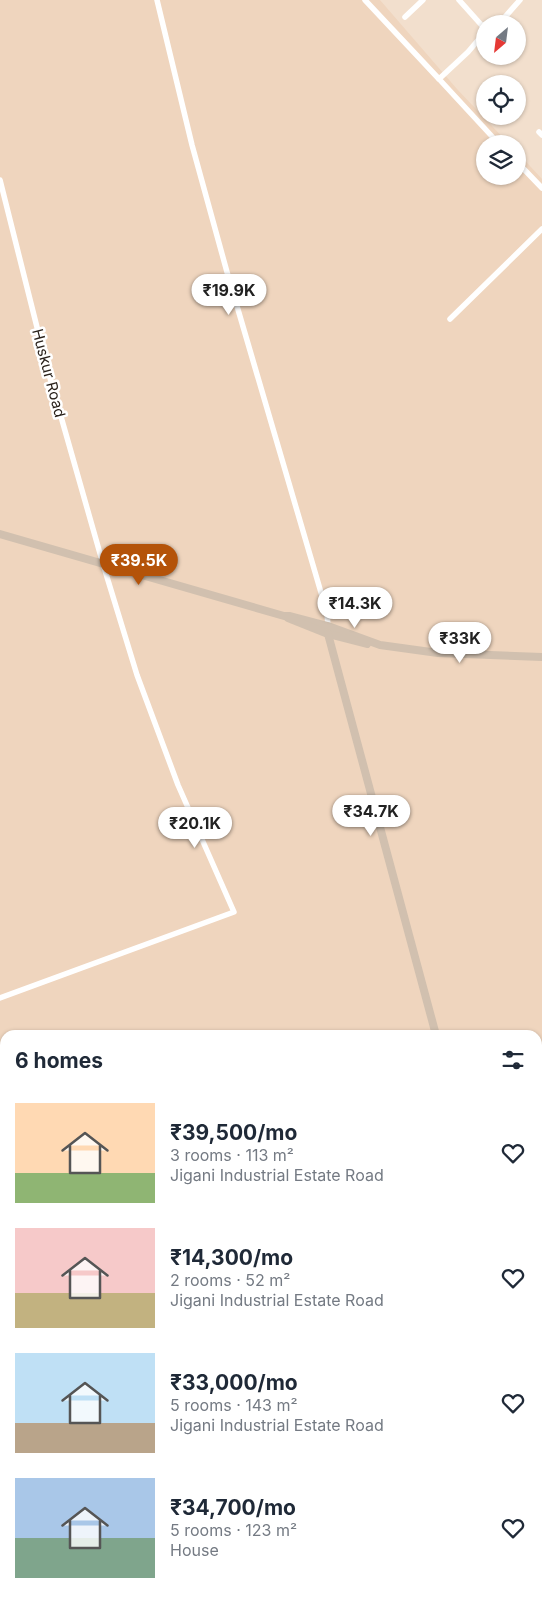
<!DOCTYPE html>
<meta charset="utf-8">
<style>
body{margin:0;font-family:Inter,sans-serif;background:#f6f6f7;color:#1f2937;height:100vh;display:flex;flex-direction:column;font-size:19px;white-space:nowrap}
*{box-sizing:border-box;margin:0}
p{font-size:16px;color:#747a83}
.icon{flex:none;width:28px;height:28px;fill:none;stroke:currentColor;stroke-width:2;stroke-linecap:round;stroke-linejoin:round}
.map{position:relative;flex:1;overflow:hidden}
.sheet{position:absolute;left:0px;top:1030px;width:542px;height:570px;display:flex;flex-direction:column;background:#fff;border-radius:15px 15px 0 0;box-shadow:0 1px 4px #0004}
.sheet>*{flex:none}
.needle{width:32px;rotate:208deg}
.tools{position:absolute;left:476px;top:15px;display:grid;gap:10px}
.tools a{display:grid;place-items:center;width:50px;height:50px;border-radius:50%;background:#fff;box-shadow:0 1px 4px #0004;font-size:25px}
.price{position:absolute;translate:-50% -42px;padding:0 11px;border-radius:18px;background:#fff;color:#222;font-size:16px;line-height:32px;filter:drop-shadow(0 1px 2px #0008)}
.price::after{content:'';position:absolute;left:50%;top:30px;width:15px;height:11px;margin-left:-8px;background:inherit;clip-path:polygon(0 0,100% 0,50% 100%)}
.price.current{background:#b45309;color:#fff}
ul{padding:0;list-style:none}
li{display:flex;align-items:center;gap:15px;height:125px;padding:0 15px}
li span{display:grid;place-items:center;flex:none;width:140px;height:100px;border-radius:0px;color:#555}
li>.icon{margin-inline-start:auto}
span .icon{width:60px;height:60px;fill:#fffc;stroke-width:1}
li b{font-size:21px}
h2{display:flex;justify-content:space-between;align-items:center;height:60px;padding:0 15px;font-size:21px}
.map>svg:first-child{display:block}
.built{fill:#efd5be}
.green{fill:#f2c499}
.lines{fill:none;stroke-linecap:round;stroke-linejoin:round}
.stream{stroke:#f9b26c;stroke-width:2}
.street{stroke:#fff;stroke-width:5.5}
.secondary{stroke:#d1c0af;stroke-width:8}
.labels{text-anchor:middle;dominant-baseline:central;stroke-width:5;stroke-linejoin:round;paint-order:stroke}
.street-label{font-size:15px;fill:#2a221c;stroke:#fff}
</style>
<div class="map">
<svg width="542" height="1600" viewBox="0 0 542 1600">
<rect width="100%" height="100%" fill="#f2dfcd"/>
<g class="built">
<path d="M0,0H380L457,89L509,144H485V176H518V153L542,179V1185L538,1186V1035H5V1517L0,1519Z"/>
<path d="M408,1595H487L483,1600H412Z"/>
</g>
<path class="green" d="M542,1185V1328L538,1325V1186Z"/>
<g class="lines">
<g class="stream">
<path d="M538,1555L542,1548"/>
<path d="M496,1600L504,1595"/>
</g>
<g class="street">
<path d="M157,0L192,145L227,272L315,572L327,613L328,626"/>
<path d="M365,0L439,79L468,52L485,32"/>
<path d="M459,0L485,29"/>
<path d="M405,17L423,0"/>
<path d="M496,24L504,18L520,0"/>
<path d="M439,79L499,144"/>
<path d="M539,132L542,135"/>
<path d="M518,163L542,188"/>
<path d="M0,180L48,371L103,564L137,675L178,785L234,912L0,998"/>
<path d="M450,319L542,229"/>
<path d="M538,1416L542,1418"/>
<path d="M178,1595L184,1600"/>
<path d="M331,1599L332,1600"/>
<path d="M73,1600L77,1595"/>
<path d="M230,1600L233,1595"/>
<path d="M269,1600L272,1595"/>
<path d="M308,1600L311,1595"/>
<path d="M394,1600L399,1595"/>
</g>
<g class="secondary">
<path d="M0,534L284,616H290L328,626L380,645L438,653L542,657"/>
<path d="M288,618L328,634L367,644"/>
<path d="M328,634L436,1035"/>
<path d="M538,1056L542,1055"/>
<path d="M0,1209L5,1207"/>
</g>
</g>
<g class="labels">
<g class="street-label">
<text transform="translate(49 373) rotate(75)">Huskur Road</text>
</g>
</g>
</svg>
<div class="tools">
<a><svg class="needle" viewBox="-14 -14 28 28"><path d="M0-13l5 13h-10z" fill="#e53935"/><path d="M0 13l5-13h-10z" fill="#747a83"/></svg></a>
<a><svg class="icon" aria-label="locate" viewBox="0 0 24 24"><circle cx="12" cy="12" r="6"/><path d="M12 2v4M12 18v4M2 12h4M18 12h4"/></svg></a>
<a><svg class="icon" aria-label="layers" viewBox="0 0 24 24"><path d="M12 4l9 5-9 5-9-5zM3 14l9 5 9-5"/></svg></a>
</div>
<b class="price" style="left:229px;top:316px">₹19.9K</b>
<b class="price current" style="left:139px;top:586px">₹39.5K</b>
<b class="price" style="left:355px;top:629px">₹14.3K</b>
<b class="price" style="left:460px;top:664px">₹33K</b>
<b class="price" style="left:371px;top:837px">₹34.7K</b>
<b class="price" style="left:195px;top:849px">₹20.1K</b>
<section class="sheet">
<h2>6 homes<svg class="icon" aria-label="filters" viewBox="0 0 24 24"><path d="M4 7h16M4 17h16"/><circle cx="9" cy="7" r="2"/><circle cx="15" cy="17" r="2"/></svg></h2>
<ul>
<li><span style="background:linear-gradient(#ffd9b3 70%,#8fb573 0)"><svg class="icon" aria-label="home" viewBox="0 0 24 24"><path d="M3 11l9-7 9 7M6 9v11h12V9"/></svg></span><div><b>₹39,500/mo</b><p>3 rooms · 113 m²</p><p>Jigani Industrial Estate Road</p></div><svg class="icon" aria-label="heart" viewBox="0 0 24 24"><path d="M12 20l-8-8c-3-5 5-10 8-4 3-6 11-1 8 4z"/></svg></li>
<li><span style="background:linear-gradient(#f6c9c9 65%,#c2b280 0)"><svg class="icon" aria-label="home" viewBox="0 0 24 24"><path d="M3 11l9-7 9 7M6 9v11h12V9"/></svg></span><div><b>₹14,300/mo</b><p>2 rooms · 52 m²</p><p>Jigani Industrial Estate Road</p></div><svg class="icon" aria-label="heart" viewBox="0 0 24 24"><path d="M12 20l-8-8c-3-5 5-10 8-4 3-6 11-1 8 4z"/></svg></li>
<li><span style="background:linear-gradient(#bfe0f5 70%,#b9a48a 0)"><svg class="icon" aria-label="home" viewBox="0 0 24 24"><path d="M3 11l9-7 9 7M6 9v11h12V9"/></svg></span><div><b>₹33,000/mo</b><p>5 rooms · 143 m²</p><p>Jigani Industrial Estate Road</p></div><svg class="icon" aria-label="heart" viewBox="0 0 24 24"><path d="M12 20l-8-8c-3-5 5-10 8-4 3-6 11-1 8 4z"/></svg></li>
<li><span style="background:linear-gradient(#a9c7e8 60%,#7fa58c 0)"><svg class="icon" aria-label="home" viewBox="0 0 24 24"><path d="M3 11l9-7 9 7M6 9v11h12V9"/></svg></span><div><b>₹34,700/mo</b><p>5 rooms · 123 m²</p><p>House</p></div><svg class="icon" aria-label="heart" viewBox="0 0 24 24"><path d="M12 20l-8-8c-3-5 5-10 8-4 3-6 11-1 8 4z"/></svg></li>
</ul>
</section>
</div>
